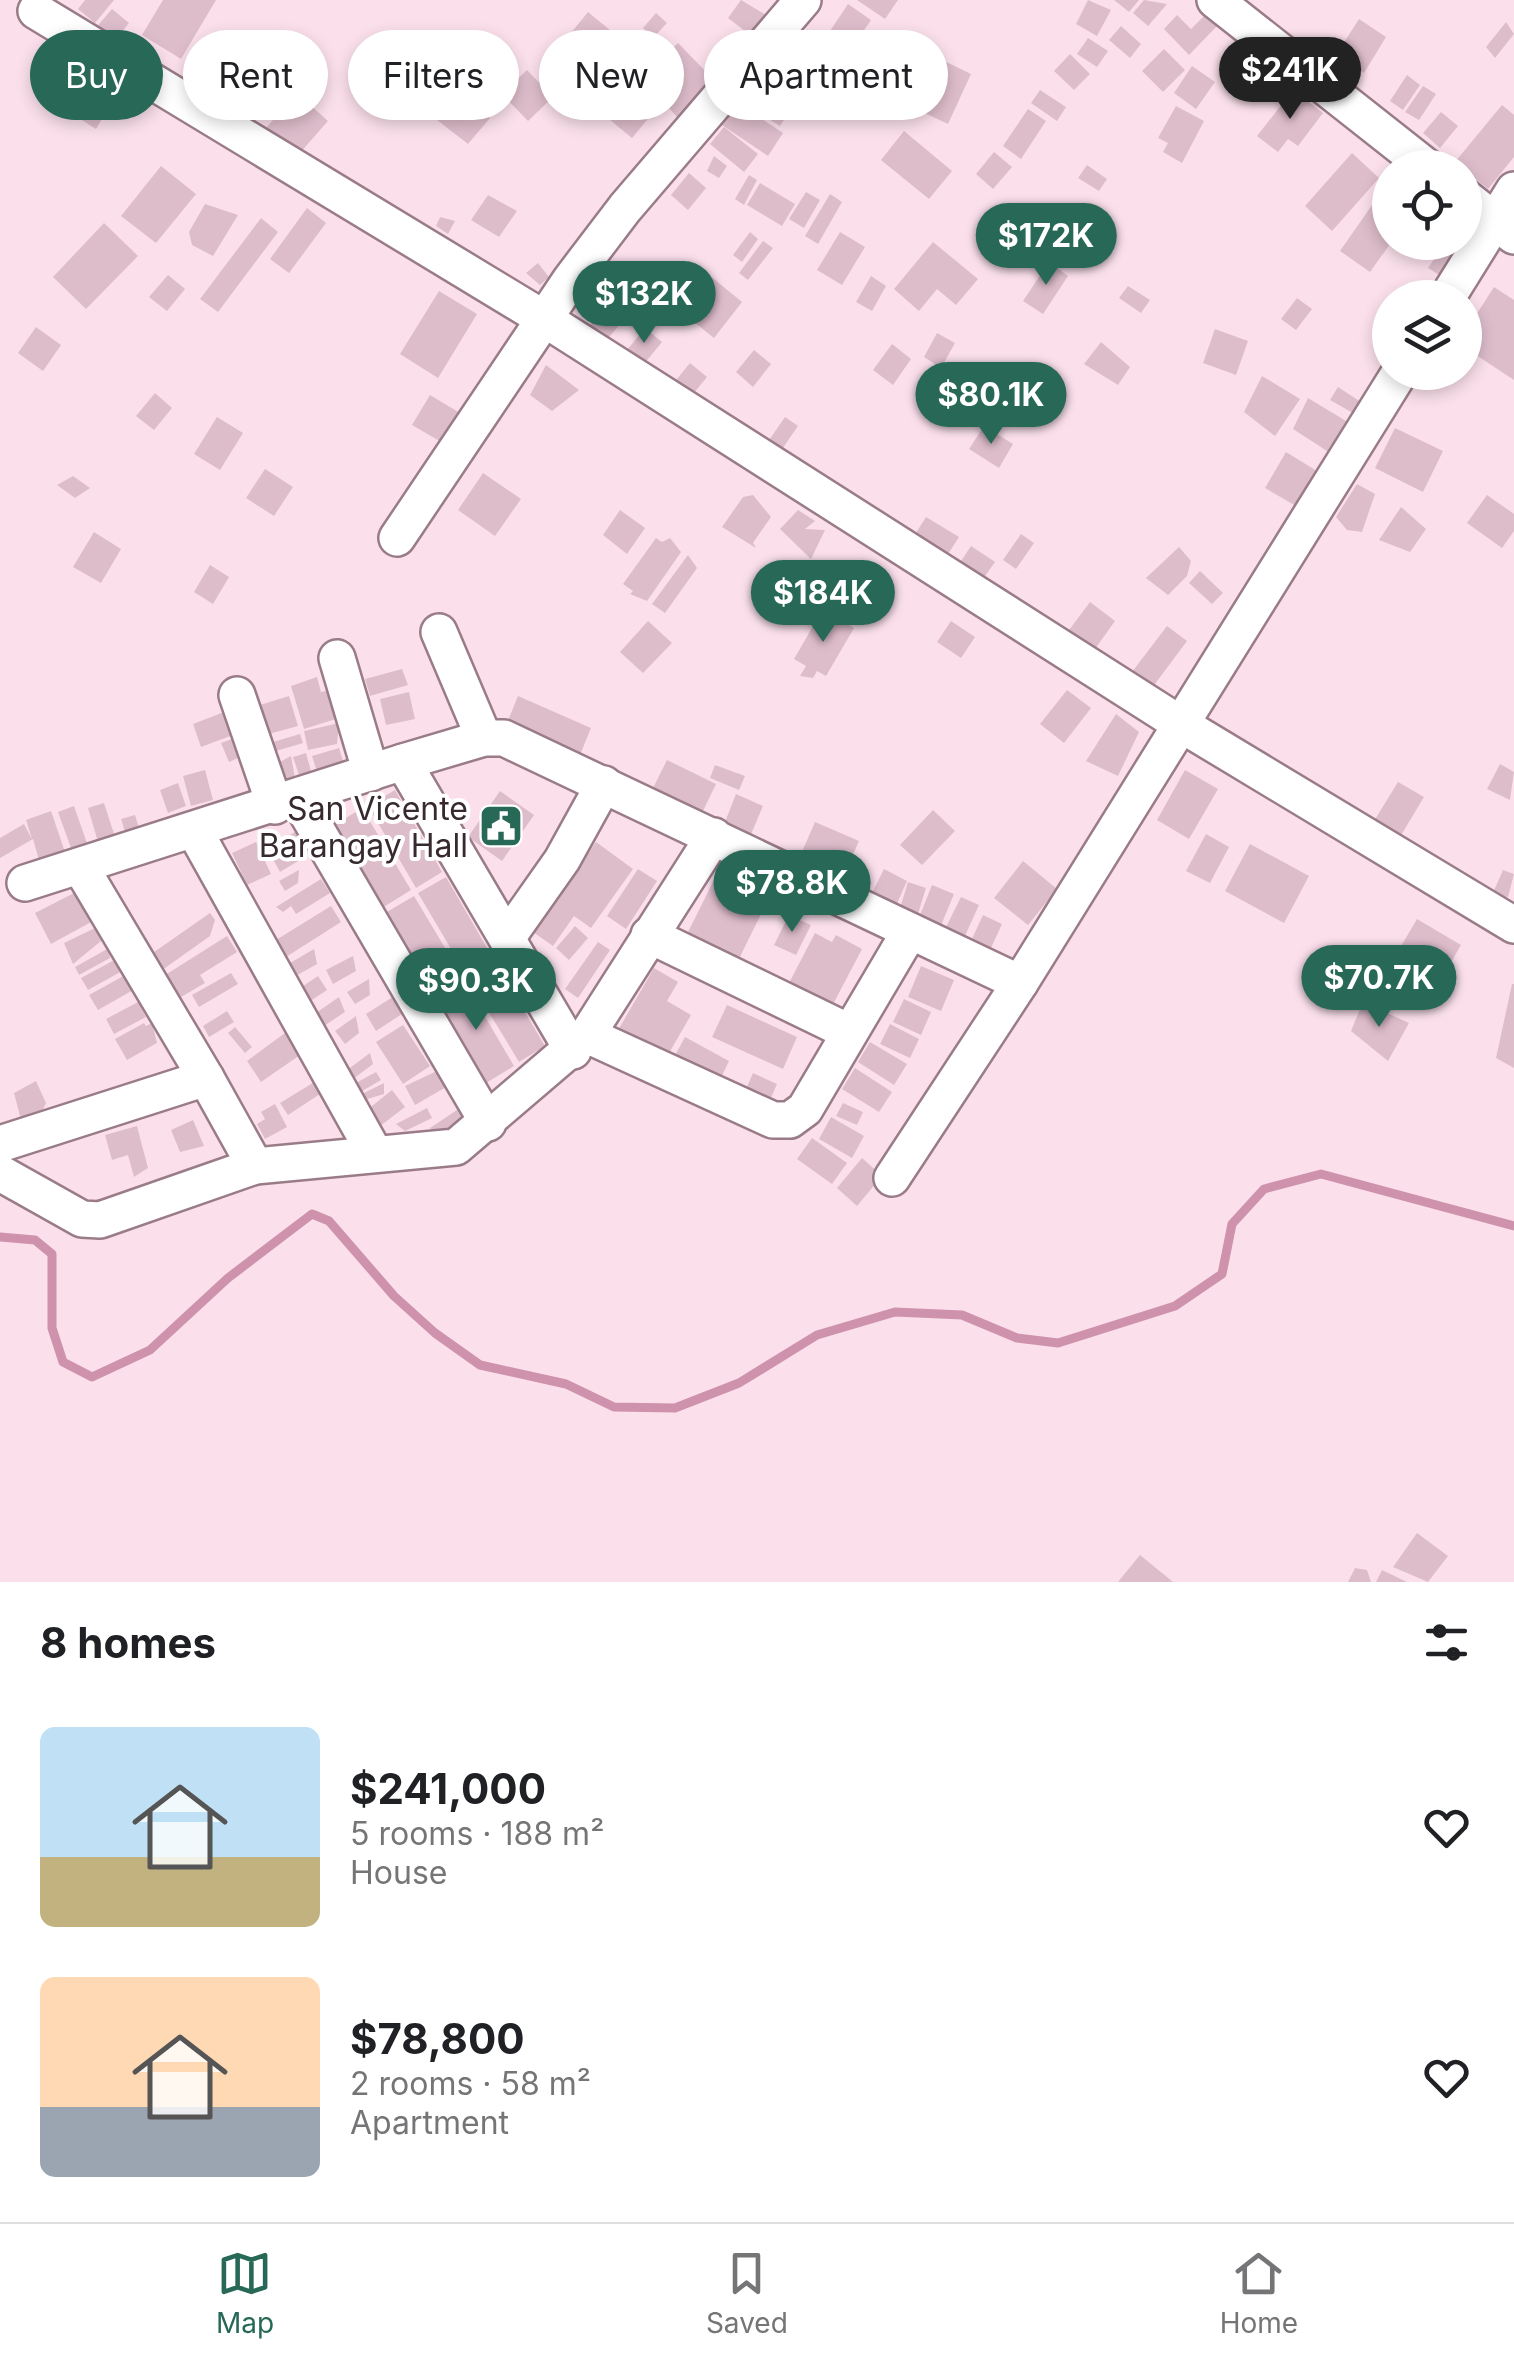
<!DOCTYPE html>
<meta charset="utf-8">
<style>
body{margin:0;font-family:Inter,sans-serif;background:#f2f2f2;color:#202124;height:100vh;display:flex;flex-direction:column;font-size:38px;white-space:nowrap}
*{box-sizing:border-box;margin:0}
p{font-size:32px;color:#757577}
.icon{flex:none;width:55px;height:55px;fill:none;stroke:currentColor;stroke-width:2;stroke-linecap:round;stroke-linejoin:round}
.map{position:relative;height:1582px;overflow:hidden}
.side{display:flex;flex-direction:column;background:#fff;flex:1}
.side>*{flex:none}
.banner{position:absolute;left:30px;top:30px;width:1000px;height:90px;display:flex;gap:20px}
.controls{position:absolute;left:1372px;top:150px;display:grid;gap:20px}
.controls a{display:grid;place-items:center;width:110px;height:110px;border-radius:50%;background:#fff;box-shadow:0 5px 15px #0003;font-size:50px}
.price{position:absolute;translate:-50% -85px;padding:0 22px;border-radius:35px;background:#286856;color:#fff;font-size:32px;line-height:65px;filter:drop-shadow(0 2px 5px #0008)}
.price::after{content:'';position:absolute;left:50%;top:60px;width:30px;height:22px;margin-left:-15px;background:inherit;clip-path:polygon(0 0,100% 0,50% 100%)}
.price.active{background:#222;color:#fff}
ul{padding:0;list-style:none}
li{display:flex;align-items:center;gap:30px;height:250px;padding:0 40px}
li span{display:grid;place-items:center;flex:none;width:280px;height:200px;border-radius:15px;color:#555}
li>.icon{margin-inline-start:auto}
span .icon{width:120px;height:120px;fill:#fffc;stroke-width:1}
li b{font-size:42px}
h2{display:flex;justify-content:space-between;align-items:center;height:120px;padding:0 40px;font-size:42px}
.tag{padding:0 35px;border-radius:45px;background:#fff;box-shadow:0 5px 15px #0003;font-size:35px;line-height:90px}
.tag.active{background:#286856;color:#fff}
.menu{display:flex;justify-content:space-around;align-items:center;height:140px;border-top:2px solid #e0e0e0;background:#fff;font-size:28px;color:#757577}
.menu a{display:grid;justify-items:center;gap:5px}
.menu .active{color:#286856}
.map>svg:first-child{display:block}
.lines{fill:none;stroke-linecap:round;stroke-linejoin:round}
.stream{stroke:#ce92ac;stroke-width:9}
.building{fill:#debdcb}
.minor-casing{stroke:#9a7c89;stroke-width:40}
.minor{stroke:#fff;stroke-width:35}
.labels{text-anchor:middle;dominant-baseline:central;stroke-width:8;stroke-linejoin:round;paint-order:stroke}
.poi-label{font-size:32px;fill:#372a2f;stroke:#fff;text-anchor:end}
</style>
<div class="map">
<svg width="1514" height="1582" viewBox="0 0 1514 1582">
<rect width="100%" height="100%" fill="#fbe0eb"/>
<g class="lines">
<path class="stream" d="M0,1237L35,1240L52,1254V1328L63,1362L92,1377L150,1350L228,1278L312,1214L329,1221L394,1296L435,1333L480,1365L566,1384L614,1407L675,1408L739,1383L817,1335L895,1312L962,1315L1017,1338L1058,1343L1175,1306L1222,1274L1232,1224L1264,1189L1321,1174L1514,1226"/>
</g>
<g class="building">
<path d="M85,0H114L95,23L78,9Z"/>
<path d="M163,0H216L181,59L142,35Z"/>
<path d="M741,0L766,15L750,35L728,18Z"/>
<path d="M857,0H898L885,19Z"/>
<path d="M1088,0L1111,10L1097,36L1076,24Z"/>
<path d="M1114,0H1139L1129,12Z"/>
<path d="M1144,0L1167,4L1148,26L1133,13Z"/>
<path d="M848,4L871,20L851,49L828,34Z"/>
<path d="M112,9L129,23L111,45L94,30Z"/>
<path d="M588,12L628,45L610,66L571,33Z"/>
<path d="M656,13L667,23L653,38L643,28Z"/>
<path d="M1177,15L1191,29L1205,15L1217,26L1189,55L1164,29Z"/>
<path d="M1359,19L1386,37L1364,73L1336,55Z"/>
<path d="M1506,22L1514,34L1495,58L1486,47Z"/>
<path d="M1121,26L1141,44L1130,58L1109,40Z"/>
<path d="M1088,38L1108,51L1097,67L1077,54Z"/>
<path d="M678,43L713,79L678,118L651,88L669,72L659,61Z"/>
<path d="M1164,49L1185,70L1163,92L1142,71Z"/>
<path d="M1070,54L1090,74L1074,90L1054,71Z"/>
<path d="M934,56L971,74L948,124L912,107L917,97L904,91L914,68L926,74Z"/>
<path d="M862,57L903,79L890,104L849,83Z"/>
<path d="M803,59L838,82L821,107L787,83Z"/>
<path d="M645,61L660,75L646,90L631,76Z"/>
<path d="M1192,66L1215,82L1196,109L1174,93Z"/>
<path d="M95,69L122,85L96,129L69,112Z"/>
<path d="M437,70L490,118L468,144L423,109Z"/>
<path d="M527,70L553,97L528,121L502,94Z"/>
<path d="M1407,75L1420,85L1403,110L1390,101Z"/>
<path d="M763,79L797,100L780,126L746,105Z"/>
<path d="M613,81L652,114L632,138L593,106Z"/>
<path d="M1423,86L1436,94L1419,120L1405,112Z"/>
<path d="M299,90L311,95L308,103L328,121L298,155L266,128Z"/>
<path d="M1040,90L1066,107L1057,121L1031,103Z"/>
<path d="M1293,90L1323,113L1298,146L1288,139L1278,152L1257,136Z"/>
<path d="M735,101L783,133L768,156L719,123Z"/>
<path d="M1502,105L1514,115V157L1488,189L1455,162Z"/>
<path d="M1176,106L1204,121L1182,163L1163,152L1168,143L1158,138Z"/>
<path d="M1028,109L1046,121L1021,159L1003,146Z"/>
<path d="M1441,112L1458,126L1440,148L1423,133Z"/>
<path d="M724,127L758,154L744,172L710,144Z"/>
<path d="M904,131L952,171L929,199L881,160Z"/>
<path d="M994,152L1012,167L993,189L976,174Z"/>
<path d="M1352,153L1379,178L1332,231L1305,206Z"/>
<path d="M714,156L727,166L719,178L707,171Z"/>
<path d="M1087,165L1107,179L1099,191L1078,178Z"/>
<path d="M161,166L196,194L156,243L121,216Z"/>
<path d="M689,173L706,188L688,210L671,195Z"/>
<path d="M749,175L757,180L744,205L735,199Z"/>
<path d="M760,183L795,204L782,226L747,205Z"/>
<path d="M1386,185L1390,188V244L1370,272L1340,251Z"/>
<path d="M806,192L820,200L804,228L789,219Z"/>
<path d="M830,194L842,202L818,244L805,236Z"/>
<path d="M488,195L517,211L499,237L471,220Z"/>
<path d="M205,204L238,215L213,256L192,245L189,232Z"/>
<path d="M307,208L326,223L289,273L270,259Z"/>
<path d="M440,217L455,221L448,234L436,226Z"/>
<path d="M261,218L278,232L218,312L200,299Z"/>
<path d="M104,223L138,256L86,309L53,277Z"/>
<path d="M750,232L758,239L742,262L733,255Z"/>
<path d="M840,232L865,247L842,285L817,270Z"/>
<path d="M763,241L773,248L748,280L739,273Z"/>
<path d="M933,242L978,279L956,305L937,289L919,311L894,289Z"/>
<path d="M1446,242L1458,251L1441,276L1428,268Z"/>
<path d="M1049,262L1068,276L1043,314L1023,301Z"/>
<path d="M538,263L549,277L540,285L526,273Z"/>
<path d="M703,270L742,302L714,338L674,306Z"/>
<path d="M168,275L185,289L167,311L149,297Z"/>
<path d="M871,276L886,286L872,311L856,302Z"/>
<path d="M591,278L608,292L590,314L573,300Z"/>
<path d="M623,279L641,294L623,316L605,301Z"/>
<path d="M1128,286L1150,300L1141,313L1119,298Z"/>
<path d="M1494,287L1514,300V380L1470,351L1481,334L1469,326Z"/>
<path d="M439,291L477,314L438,378L400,354Z"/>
<path d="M1297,298L1312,309L1296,330L1281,319Z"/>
<path d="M604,308L622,322L603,344L586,330Z"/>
<path d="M36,327L61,345L43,371L18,353Z"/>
<path d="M645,328L662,342L644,364L627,350Z"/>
<path d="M1215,329L1248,341L1236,375L1203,363Z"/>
<path d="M937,333L955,343L941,368L924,357Z"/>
<path d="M1101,342L1130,367L1118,385L1084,364Z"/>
<path d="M892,344L911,359L893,385L873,370Z"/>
<path d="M754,350L771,364L753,387L736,372Z"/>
<path d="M690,363L707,377L689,399L672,385Z"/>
<path d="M546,365L579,390L552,411L530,395Z"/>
<path d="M1029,370L1057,389L1032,426L1004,407Z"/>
<path d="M1262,376L1300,399L1275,436L1244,412Z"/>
<path d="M1338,387L1367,406L1360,417L1330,400Z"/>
<path d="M155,393L172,408L154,430L136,416Z"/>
<path d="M430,395L460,413L443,443L412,425Z"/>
<path d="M1308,398L1351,424L1341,460L1293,429Z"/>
<path d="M217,417L243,433L220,470L194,454Z"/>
<path d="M785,417L798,426L780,452L767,443Z"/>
<path d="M984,426L1013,444L999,468L969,449Z"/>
<path d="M1395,428L1443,451L1423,492L1375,468Z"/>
<path d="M1286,452L1317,471L1296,506L1265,488Z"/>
<path d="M265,469L293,487L274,516L246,498Z"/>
<path d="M483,473L521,499L495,536L458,510Z"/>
<path d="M73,476L90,488L75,498L57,485Z"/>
<path d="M1357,484L1375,494L1362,532L1347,530L1336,517Z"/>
<path d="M753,495L771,517L753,543L756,548L722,527L743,497Z"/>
<path d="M1487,495L1514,514V531L1502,548L1467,523Z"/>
<path d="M1401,507L1426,529L1410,552L1379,540Z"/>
<path d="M620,510L645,528L627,554L603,535Z"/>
<path d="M798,510L815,521L805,529L825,530L811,559L780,529Z"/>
<path d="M926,517L959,537L941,565L909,544Z"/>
<path d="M94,532L121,549L101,583L73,567Z"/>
<path d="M1021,534L1034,543L1016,569L1003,560Z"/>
<path d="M656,538L662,542L670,538L681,552L647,601L630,594L633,591L623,584Z"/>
<path d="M971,546L995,562L978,586L955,570Z"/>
<path d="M1179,547L1191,561L1187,576L1168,595L1146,578Z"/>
<path d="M688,555L697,568L665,613L652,604Z"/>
<path d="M834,562L865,582L845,614L814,594Z"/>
<path d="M210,565L229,577L213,604L194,592Z"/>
<path d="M1200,571L1223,593L1212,604L1189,583Z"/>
<path d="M1090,602L1115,621L1095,649L1069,630Z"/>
<path d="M823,609L854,628L826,676L817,671L813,678L800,676L806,666L794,659Z"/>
<path d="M648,621L672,643L643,673L620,652Z"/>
<path d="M951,621L975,637L961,658L937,642Z"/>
<path d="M1167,626L1187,641L1152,688L1132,672Z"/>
<path d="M402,669L408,685L370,696L365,679Z"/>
<path d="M317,677L321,692L330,690L339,718L304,729L291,686Z"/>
<path d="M1067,690L1091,708L1064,743L1040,724Z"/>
<path d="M409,692L415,719L386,725L380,699Z"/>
<path d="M289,696L298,726L269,734L260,705Z"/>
<path d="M518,696L591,728L580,755L507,723Z"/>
<path d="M224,712L233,735L201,747L193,724Z"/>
<path d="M1116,714L1139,732L1118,776L1086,761Z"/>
<path d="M339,723L337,744L308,750L304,731Z"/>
<path d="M300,734L303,743L276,751L273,742Z"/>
<path d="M232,739L240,757L229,762L221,743Z"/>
<path d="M339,748L344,764L317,772L312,756Z"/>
<path d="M306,753L311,771L299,775L293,757Z"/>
<path d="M291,756L295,778L279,781L276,764Z"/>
<path d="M667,760L716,784L701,815L652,790Z"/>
<path d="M1500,764L1514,772L1510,800L1487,789Z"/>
<path d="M715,765L745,776L739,790L710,778Z"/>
<path d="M205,770L213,800L191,806L183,776Z"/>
<path d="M1185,770L1218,789L1189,839L1157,820Z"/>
<path d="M1398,782L1424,797L1400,837L1374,821Z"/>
<path d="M178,783L186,806L168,813L160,790Z"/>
<path d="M395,790L442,872L416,888L368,806Z"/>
<path d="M500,791L534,815L502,861L468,837Z"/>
<path d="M736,794L763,806L749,839L723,827Z"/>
<path d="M104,803L115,837L98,842L88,808Z"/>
<path d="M74,806L88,846L72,851L58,812Z"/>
<path d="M362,808L411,890L382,908L333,826Z"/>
<path d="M933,810L955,831L922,865L900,845Z"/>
<path d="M51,811L65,852L39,860L33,839L0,858V838L24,824L32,839L26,820Z"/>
<path d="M135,815L139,828L125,832L121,819Z"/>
<path d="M815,822L859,841L842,879L798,861Z"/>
<path d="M300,829L313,852L280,872L267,848Z"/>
<path d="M1206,834L1229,847L1210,883L1186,871Z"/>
<path d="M256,842L271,874L247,885L232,853Z"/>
<path d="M596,842L633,869L591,928L574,916L553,946L533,932Z"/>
<path d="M1250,844L1309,876L1284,923L1225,891Z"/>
<path d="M1023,861L1057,889L1028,925L994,898Z"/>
<path d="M722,864L748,878L742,890L767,902L734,969L683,942Z"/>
<path d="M638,869L657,881L626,929L607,916Z"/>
<path d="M884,869L907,881L895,908L871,895Z"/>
<path d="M299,870L298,883L285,891L279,881Z"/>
<path d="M1503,870L1514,874L1508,897L1492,895Z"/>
<path d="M446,877L494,960L467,976L418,893Z"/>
<path d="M321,879L330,893L296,914L291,906L283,912L276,907Z"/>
<path d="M908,882L926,888L918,914L900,908Z"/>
<path d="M932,885L954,894L940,928L918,920Z"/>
<path d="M78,891L93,921L51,944L35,913Z"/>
<path d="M414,896L463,978L433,995L385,913Z"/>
<path d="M961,897L979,905L964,938L945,929Z"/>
<path d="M331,906L341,922L286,957L276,940Z"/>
<path d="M210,913L215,920L210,936L158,973L147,957Z"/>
<path d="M789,915L811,925L796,955L774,945Z"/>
<path d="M983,915L1002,924L990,950L971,941Z"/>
<path d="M1417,919L1461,945L1431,997L1387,970Z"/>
<path d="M575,926L588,938L569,960L556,948Z"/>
<path d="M95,928L101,941L73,964L64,943Z"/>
<path d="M815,933L832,942L836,935L862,949L830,1010L787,987Z"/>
<path d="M227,936L237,952L200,975L205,983L176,1000L162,977Z"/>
<path d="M598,942L610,950L578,998L565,989Z"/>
<path d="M109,948L110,958L79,975L75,967Z"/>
<path d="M314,949L317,964L285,982L278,970Z"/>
<path d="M353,956L356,971L333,984L326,970Z"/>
<path d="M118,958L124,970L88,990L81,978Z"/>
<path d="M497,965L545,1046L519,1062L470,981Z"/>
<path d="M921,966L954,980L941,1011L908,997Z"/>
<path d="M654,968L678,982L667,1001L691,1015L665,1060L617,1032Z"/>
<path d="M231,973L238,984L199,1007L192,995Z"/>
<path d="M127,974L135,989L98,1010L89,995Z"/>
<path d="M318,976L327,990L306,1004L297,990Z"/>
<path d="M369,979L370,995L355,1004L347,992Z"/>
<path d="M466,984L514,1066L486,1083L437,1000Z"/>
<path d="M1512,984H1514V1068L1496,1058Z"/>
<path d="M399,993L402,1014L376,1031L366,1014Z"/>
<path d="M339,997L345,1012L321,1028L313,1015Z"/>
<path d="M904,999L931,1012L921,1035L893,1022Z"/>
<path d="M138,1002L146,1017L114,1034L106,1019Z"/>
<path d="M1363,1002L1409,1023L1388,1061L1351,1031Z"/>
<path d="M727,1005L797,1037L783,1069L712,1037Z"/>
<path d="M227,1011L234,1022L209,1037L203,1026Z"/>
<path d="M356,1016L359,1033L345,1044L335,1031Z"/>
<path d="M144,1023L146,1026L152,1023L157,1043L127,1060L115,1039Z"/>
<path d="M890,1024L919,1039L910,1058L880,1044Z"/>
<path d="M403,1025L430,1066L403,1084L376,1042Z"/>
<path d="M235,1027L252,1047L245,1053L228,1033Z"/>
<path d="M285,1033L300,1055L261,1082L247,1061Z"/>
<path d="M685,1037L729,1061L718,1084L672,1061Z"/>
<path d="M870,1042L907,1064L894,1085L858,1062Z"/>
<path d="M370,1053L373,1064L353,1079L347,1070Z"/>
<path d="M855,1068L892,1092L879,1112L842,1089Z"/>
<path d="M439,1070L448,1086L415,1105L405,1086Z"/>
<path d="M376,1072L381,1080L359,1093L354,1084Z"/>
<path d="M753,1073L777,1084L766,1109L742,1098Z"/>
<path d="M36,1081L46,1103L40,1115L21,1120L14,1093Z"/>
<path d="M316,1081L323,1092L288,1115L280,1103Z"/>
<path d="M384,1083V1094L361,1101L360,1095Z"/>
<path d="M392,1090L405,1107L375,1130L362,1114Z"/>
<path d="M843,1103L863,1112L857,1125L836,1116Z"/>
<path d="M275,1104L287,1127L265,1139L257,1124L265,1119L261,1112Z"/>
<path d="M463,1106L470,1117L438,1139L430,1128Z"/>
<path d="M427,1108L432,1118L405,1131L396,1124Z"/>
<path d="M831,1117L864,1136L852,1158L819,1139Z"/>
<path d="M193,1120L204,1146L180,1152L171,1130Z"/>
<path d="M137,1126L148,1168L134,1177L128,1155L112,1160L105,1135Z"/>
<path d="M812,1138L847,1163L832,1184L797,1159Z"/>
<path d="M862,1158L882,1176L857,1206L837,1188Z"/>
<path d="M1417,1533L1448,1556L1428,1582L1393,1567Z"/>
<path d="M1140,1555L1173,1582H1118Z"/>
<path d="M1355,1568L1367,1570L1371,1582H1348Z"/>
<path d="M1382,1570L1407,1582H1376Z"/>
</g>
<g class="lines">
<defs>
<g id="minor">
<path d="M1215,0L1428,168"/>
<path d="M36,11L543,318L1182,725L1514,925"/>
<path d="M1465,197L1514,236"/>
<path d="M1447,298L1514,190"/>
<path d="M397,538L571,279L625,208L803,0"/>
<path d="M439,632L484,738"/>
<path d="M337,658L371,773"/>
<path d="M237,695L275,806"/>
<path d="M403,762L573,1051"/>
<path d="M298,798L488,1123"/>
<path d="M194,830L375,1154"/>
<path d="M25,883L403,762L484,738H504L1020,983"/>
<path d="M649,935L849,1032"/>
<path d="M507,938L562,860L604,784"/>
<path d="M587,1035L773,1120H790L805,1109L910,931"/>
<path d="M0,1144L206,1078L80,866"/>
<path d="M255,1166L456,1147L587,1035L714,836"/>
<path d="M0,1173L82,1219L100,1220L255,1166L206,1078"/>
<path d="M892,1178L1020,983L1400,372"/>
</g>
</defs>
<use href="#minor" class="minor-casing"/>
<use href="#minor" class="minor"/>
</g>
<defs>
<symbol id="civic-square" viewBox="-11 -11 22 22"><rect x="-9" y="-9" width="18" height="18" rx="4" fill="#286856" stroke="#fff"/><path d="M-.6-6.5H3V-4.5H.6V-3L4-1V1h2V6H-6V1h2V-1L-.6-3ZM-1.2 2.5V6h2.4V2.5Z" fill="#fff"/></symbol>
</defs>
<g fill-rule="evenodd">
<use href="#civic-square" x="476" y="801" width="50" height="50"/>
</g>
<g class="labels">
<g class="poi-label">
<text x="468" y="808">San Vicente<tspan x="468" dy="37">Barangay Hall</tspan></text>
</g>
</g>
</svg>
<div class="controls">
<a><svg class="icon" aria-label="locate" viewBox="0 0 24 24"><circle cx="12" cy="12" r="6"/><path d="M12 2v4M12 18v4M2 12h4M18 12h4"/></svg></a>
<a><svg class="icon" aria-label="layers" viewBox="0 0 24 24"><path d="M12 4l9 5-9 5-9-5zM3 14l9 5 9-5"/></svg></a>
</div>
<b class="price active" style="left:1290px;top:122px">$241K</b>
<b class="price" style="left:1046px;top:288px">$172K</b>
<b class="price" style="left:644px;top:346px">$132K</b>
<b class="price" style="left:991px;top:447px">$80.1K</b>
<b class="price" style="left:823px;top:645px">$184K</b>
<b class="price" style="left:792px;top:935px">$78.8K</b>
<b class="price" style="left:1379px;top:1030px">$70.7K</b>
<b class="price" style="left:476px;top:1033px">$90.3K</b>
<div class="banner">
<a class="tag active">Buy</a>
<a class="tag">Rent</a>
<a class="tag">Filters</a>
<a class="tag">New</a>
<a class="tag">Apartment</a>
</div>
</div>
<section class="side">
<h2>8 homes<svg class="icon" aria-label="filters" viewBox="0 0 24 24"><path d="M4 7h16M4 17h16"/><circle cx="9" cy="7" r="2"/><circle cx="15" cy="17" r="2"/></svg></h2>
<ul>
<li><span style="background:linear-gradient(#bfe0f5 65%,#c2b280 0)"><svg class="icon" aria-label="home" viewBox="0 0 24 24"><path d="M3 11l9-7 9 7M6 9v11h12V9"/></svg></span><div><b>$241,000</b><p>5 rooms · 188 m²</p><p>House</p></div><svg class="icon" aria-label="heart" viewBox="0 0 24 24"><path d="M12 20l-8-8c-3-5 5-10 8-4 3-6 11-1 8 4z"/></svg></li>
<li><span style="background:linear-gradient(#ffd9b3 65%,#9aa5b1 0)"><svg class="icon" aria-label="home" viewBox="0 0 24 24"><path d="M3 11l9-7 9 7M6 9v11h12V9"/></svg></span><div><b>$78,800</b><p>2 rooms · 58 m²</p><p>Apartment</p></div><svg class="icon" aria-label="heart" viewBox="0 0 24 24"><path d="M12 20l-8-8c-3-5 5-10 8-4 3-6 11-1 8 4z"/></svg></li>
</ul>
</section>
<nav class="menu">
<a class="active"><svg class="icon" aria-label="map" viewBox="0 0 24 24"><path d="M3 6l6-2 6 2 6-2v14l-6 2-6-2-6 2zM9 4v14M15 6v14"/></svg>Map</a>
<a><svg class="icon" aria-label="saved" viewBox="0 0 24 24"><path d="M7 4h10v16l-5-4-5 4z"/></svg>Saved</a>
<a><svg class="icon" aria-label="home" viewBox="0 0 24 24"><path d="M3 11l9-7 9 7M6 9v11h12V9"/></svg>Home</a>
</nav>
